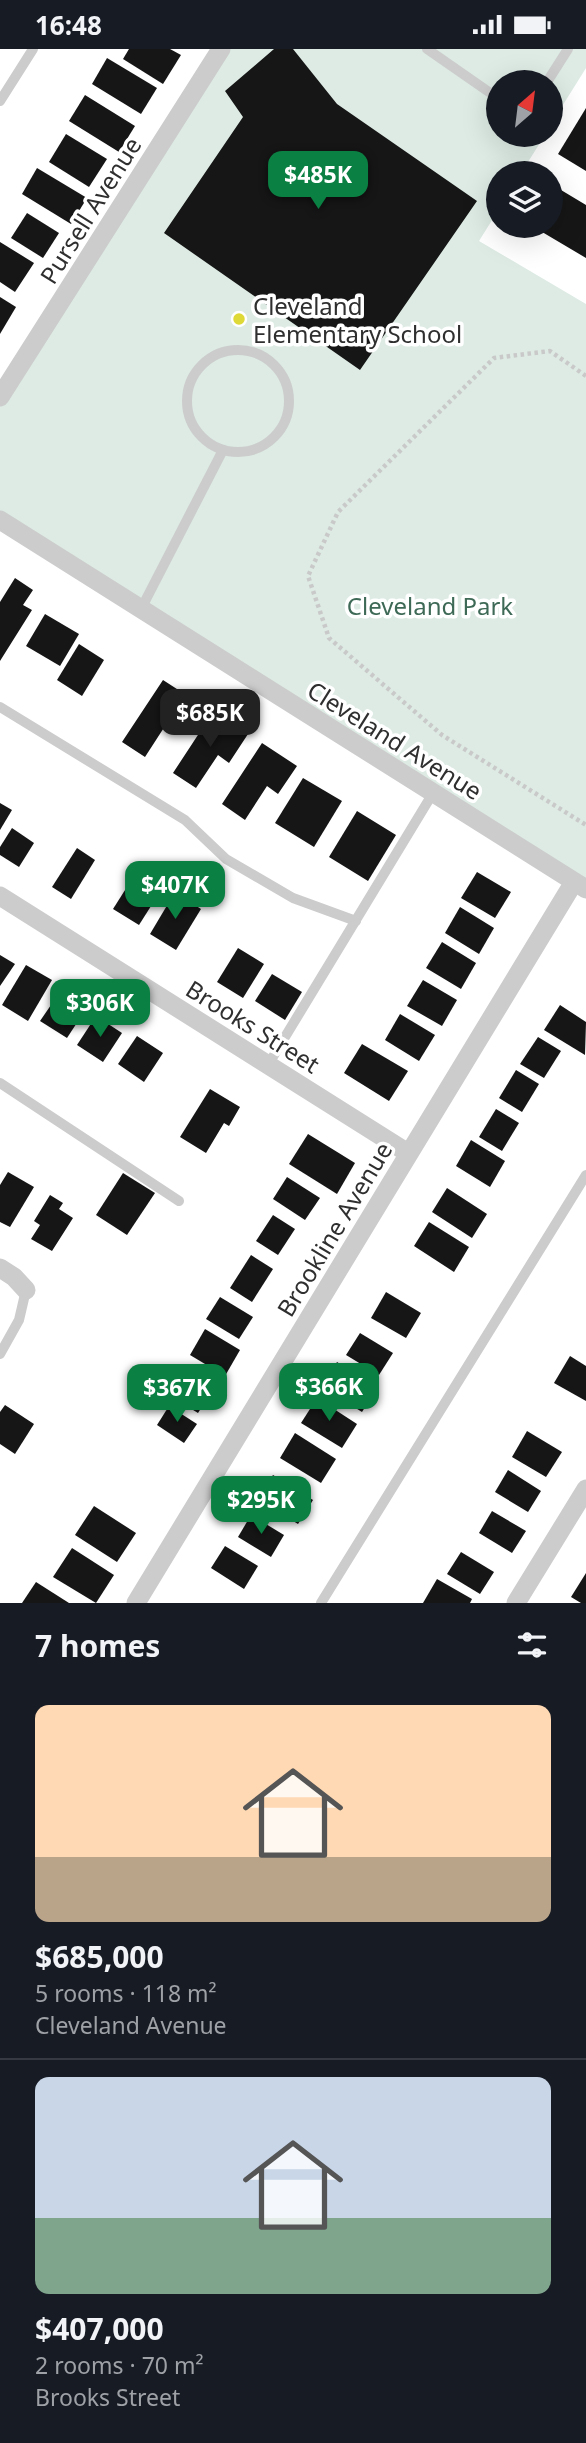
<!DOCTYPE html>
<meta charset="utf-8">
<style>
body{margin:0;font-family:"Noto Sans",sans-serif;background:#20242c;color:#f1f3f6;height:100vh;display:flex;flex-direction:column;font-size:26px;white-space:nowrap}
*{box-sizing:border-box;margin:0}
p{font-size:23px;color:#9ea1a6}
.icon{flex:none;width:38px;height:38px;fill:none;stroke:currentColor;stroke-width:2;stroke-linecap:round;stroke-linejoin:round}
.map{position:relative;height:1554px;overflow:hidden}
.sheet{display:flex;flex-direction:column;background:#171b24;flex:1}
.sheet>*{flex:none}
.needle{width:46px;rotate:28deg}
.tools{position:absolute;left:486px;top:21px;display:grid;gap:14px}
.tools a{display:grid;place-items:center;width:77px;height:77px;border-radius:50%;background:#171b24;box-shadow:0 7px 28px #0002;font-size:35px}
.price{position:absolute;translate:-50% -60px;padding:0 16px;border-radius:14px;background:#0b8043;color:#fff;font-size:23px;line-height:46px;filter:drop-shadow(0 2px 4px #0008)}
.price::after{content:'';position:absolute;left:50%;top:42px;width:21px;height:16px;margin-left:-10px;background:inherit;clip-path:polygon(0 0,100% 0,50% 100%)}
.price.active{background:#222;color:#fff}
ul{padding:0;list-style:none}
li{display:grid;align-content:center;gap:14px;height:371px;padding:0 35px}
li+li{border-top:2px solid #363941}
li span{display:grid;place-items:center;height:217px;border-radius:14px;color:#555}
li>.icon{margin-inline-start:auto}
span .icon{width:126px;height:126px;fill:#fffc;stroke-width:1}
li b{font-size:30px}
h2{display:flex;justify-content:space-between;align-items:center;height:84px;padding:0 35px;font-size:30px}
.status{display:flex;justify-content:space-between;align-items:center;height:49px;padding:0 35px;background:#171b24;direction:ltr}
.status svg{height:19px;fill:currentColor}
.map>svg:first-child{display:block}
.green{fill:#ddebe4}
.building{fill:#161616}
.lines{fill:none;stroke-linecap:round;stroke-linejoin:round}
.path{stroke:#c9c9c9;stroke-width:4.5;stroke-dasharray:3.5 3.5;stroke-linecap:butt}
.service{stroke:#ccc;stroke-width:10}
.minor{stroke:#ccc;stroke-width:19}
.poi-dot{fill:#dfd937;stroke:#fff;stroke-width:2.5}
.labels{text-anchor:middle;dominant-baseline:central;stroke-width:7;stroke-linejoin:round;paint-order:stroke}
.street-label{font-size:24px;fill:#2f2f2f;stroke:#fff}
.poi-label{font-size:24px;fill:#2f2f2f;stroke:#fff;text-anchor:start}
.park-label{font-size:24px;fill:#3d6956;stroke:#fff}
</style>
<div class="status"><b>16:48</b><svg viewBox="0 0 49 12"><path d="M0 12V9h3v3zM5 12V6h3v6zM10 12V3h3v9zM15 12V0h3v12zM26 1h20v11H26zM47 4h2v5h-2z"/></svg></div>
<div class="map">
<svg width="586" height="1554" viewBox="0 0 586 1554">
<rect width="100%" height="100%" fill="#fff"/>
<path class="green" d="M221,0H586V19L551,75V33H499V86H545L521,124H499V160L479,192L586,255V840L0,471V348Z"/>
<g class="building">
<path d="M129,0H170L181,6L163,35L123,10Z"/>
<path d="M274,0H293L337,55L477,152L360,321L164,184L243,68L225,42Z"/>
<path d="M107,9L157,39L141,65L92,35Z"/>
<path d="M85,46L135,77L119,103L69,72Z"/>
<path d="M586,59V122L558,105Z"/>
<path d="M66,85L107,110L89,138L49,113Z"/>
<path d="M37,119L87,149L71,175L22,145Z"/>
<path d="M551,135L586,156V209L532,177H551Z"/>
<path d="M27,164L59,184L43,209L11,189Z"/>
<path d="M0,193L34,214L15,243L0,233Z"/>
<path d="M0,248L16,258L0,285Z"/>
<path d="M15,529L33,541L23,556L32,561L0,612V553Z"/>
<path d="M45,565L79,585L60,617L26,597Z"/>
<path d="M79,595L104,611L82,647L57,631Z"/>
<path d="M163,631L197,653L178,682L167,674L145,708L122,693Z"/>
<path d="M213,663L248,685L229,714L218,706L196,739L173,724Z"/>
<path d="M262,694L297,717L278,745L267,737L245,771L222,755Z"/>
<path d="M303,729L342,752L314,798L275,774Z"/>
<path d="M0,754L12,761L0,781Z"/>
<path d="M357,762L396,786L368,832L329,808Z"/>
<path d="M12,779L34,794L19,818L0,806V798Z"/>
<path d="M77,799L95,811L71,850L52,838Z"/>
<path d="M139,819L165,835L139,876L113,860Z"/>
<path d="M477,823L511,843L495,869L461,849Z"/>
<path d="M175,843L201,860L176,901L150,885Z"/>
<path d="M460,858L494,879L479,905L445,884Z"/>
<path d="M442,893L476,914L461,940L426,919Z"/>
<path d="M238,899L264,915L243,949L217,933Z"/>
<path d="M0,906L15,915L0,937Z"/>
<path d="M26,916L52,931L28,972L2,956Z"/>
<path d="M272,925L302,943L285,971L255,952Z"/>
<path d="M423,931L457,951L442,977L407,957Z"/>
<path d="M60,943L86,960L67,989L40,972Z"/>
<path d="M560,956L586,973L585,1006L544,981Z"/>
<path d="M400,965L435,986L419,1012L385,991Z"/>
<path d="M96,967L122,984L103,1013L77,996Z"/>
<path d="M137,987L163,1004L144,1033L118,1015Z"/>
<path d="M538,988L561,1002L544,1029L520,1015Z"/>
<path d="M362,995L408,1022L389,1052L344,1024Z"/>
<path d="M516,1021L539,1035L522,1063L499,1049Z"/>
<path d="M210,1040L240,1058L229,1077L224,1074L206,1104L180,1088Z"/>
<path d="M496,1060L519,1074L502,1102L479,1088Z"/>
<path d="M308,1085L355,1114L337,1145L289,1115Z"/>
<path d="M471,1091L505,1112L490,1138L456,1117Z"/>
<path d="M8,1123L34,1138L10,1178L0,1173V1136Z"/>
<path d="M123,1124L155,1144L127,1186L96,1166Z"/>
<path d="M287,1128L320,1149L305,1171L273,1150Z"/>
<path d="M447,1139L487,1165L472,1189L432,1163Z"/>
<path d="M50,1146L63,1154L59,1160L73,1169L52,1202L31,1190L40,1176L34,1172Z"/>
<path d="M273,1166L295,1180L278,1206L256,1192Z"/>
<path d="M429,1173L469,1198L454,1223L414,1197Z"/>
<path d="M251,1206L273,1220L252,1253L230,1239Z"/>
<path d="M386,1243L421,1264L406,1289L371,1269Z"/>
<path d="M220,1248L253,1268L239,1290L206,1270Z"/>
<path d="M205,1280L240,1301L225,1327L190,1306Z"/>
<path d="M360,1284L393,1304L379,1326L346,1306Z"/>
<path d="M570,1307L586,1317V1352L554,1334Z"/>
<path d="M337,1313L377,1339L362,1363L322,1338Z"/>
<path d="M179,1322L212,1342L198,1364L165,1344Z"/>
<path d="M317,1349L357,1375L342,1399L301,1374Z"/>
<path d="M5,1356L34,1375L15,1405L0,1395V1363Z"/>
<path d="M169,1357L197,1375L184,1394L157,1376Z"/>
<path d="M527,1382L562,1403L546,1428L512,1408Z"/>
<path d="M295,1384L336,1410L321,1434L280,1409Z"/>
<path d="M508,1421L541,1442L528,1463L495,1443Z"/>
<path d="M273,1426L313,1451L298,1475L257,1450Z"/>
<path d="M94,1457L136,1484L117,1513L75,1486Z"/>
<path d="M492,1462L526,1482L512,1504L479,1484Z"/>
<path d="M251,1466L284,1486L271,1508L238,1488Z"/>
<path d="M225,1497L258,1517L244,1540L211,1519Z"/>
<path d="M72,1499L114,1526L96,1554L53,1528Z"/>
<path d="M461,1503L494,1523L480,1545L447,1525Z"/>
<path d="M586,1524V1554H581L571,1548Z"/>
<path d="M437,1530L472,1550L470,1554H423Z"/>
<path d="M36,1533L69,1554H22Z"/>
</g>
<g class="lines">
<path class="path" d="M586,327L550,302L494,309L338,463L308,527L329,589L442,686L586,776"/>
<g class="service">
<path d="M427,0L499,50"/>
<path d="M547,33L568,0"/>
<path d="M0,52L33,0"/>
<circle cx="238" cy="352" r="51"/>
<path d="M141,560L223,401"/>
<path d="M0,658L185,771L226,810L293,849L356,872"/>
<path d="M268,1016L433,744"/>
<path d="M0,1034L179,1152"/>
<path d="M0,1305L19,1271L26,1241"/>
<path d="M321,1554L586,1126"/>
</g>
<g class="minor">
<path d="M0,348L221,0"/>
<path d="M0,471L586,840"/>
<path d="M0,847L408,1104"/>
<path d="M0,1219L14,1228L26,1241"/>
<path d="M136,1554L574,833"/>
<path d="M516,1554L586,1440"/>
</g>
</g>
<circle class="poi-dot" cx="239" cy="270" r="7"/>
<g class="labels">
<g class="street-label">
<text transform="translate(90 161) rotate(-58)">Pursell Avenue</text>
<text transform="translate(395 691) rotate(32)">Cleveland Avenue</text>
<text transform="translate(253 977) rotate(32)">Brooks Street</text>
<text transform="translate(334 1180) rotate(-59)">Brookline Avenue</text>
</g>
<g class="poi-label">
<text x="253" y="256">Cleveland<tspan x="253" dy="28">Elementary School</tspan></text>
</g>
<g class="park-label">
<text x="430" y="556">Cleveland Park</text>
</g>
</g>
</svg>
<div class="tools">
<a><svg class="needle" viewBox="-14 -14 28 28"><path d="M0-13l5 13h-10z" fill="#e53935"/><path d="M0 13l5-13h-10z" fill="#9ea1a6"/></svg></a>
<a><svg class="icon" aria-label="layers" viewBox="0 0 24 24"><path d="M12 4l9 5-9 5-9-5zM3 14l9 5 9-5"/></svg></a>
</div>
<b class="price" style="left:318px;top:162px">$485K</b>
<b class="price active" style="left:210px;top:700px">$685K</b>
<b class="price" style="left:175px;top:872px">$407K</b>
<b class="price" style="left:100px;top:990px">$306K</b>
<b class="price" style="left:329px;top:1374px">$366K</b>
<b class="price" style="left:177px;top:1375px">$367K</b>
<b class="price" style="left:261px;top:1487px">$295K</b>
</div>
<section class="sheet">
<h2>7 homes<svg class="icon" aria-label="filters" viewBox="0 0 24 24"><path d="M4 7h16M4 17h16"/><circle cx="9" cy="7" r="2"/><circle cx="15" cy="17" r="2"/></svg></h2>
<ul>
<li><span style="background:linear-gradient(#ffd9b3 70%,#b9a48a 0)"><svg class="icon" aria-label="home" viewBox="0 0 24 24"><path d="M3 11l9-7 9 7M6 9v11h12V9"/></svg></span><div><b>$685,000</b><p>5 rooms · 118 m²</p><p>Cleveland Avenue</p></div></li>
<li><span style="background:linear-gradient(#c9d6e8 65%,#7fa58c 0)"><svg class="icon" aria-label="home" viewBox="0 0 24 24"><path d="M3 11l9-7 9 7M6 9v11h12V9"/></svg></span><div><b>$407,000</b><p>2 rooms · 70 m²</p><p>Brooks Street</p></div></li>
</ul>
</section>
